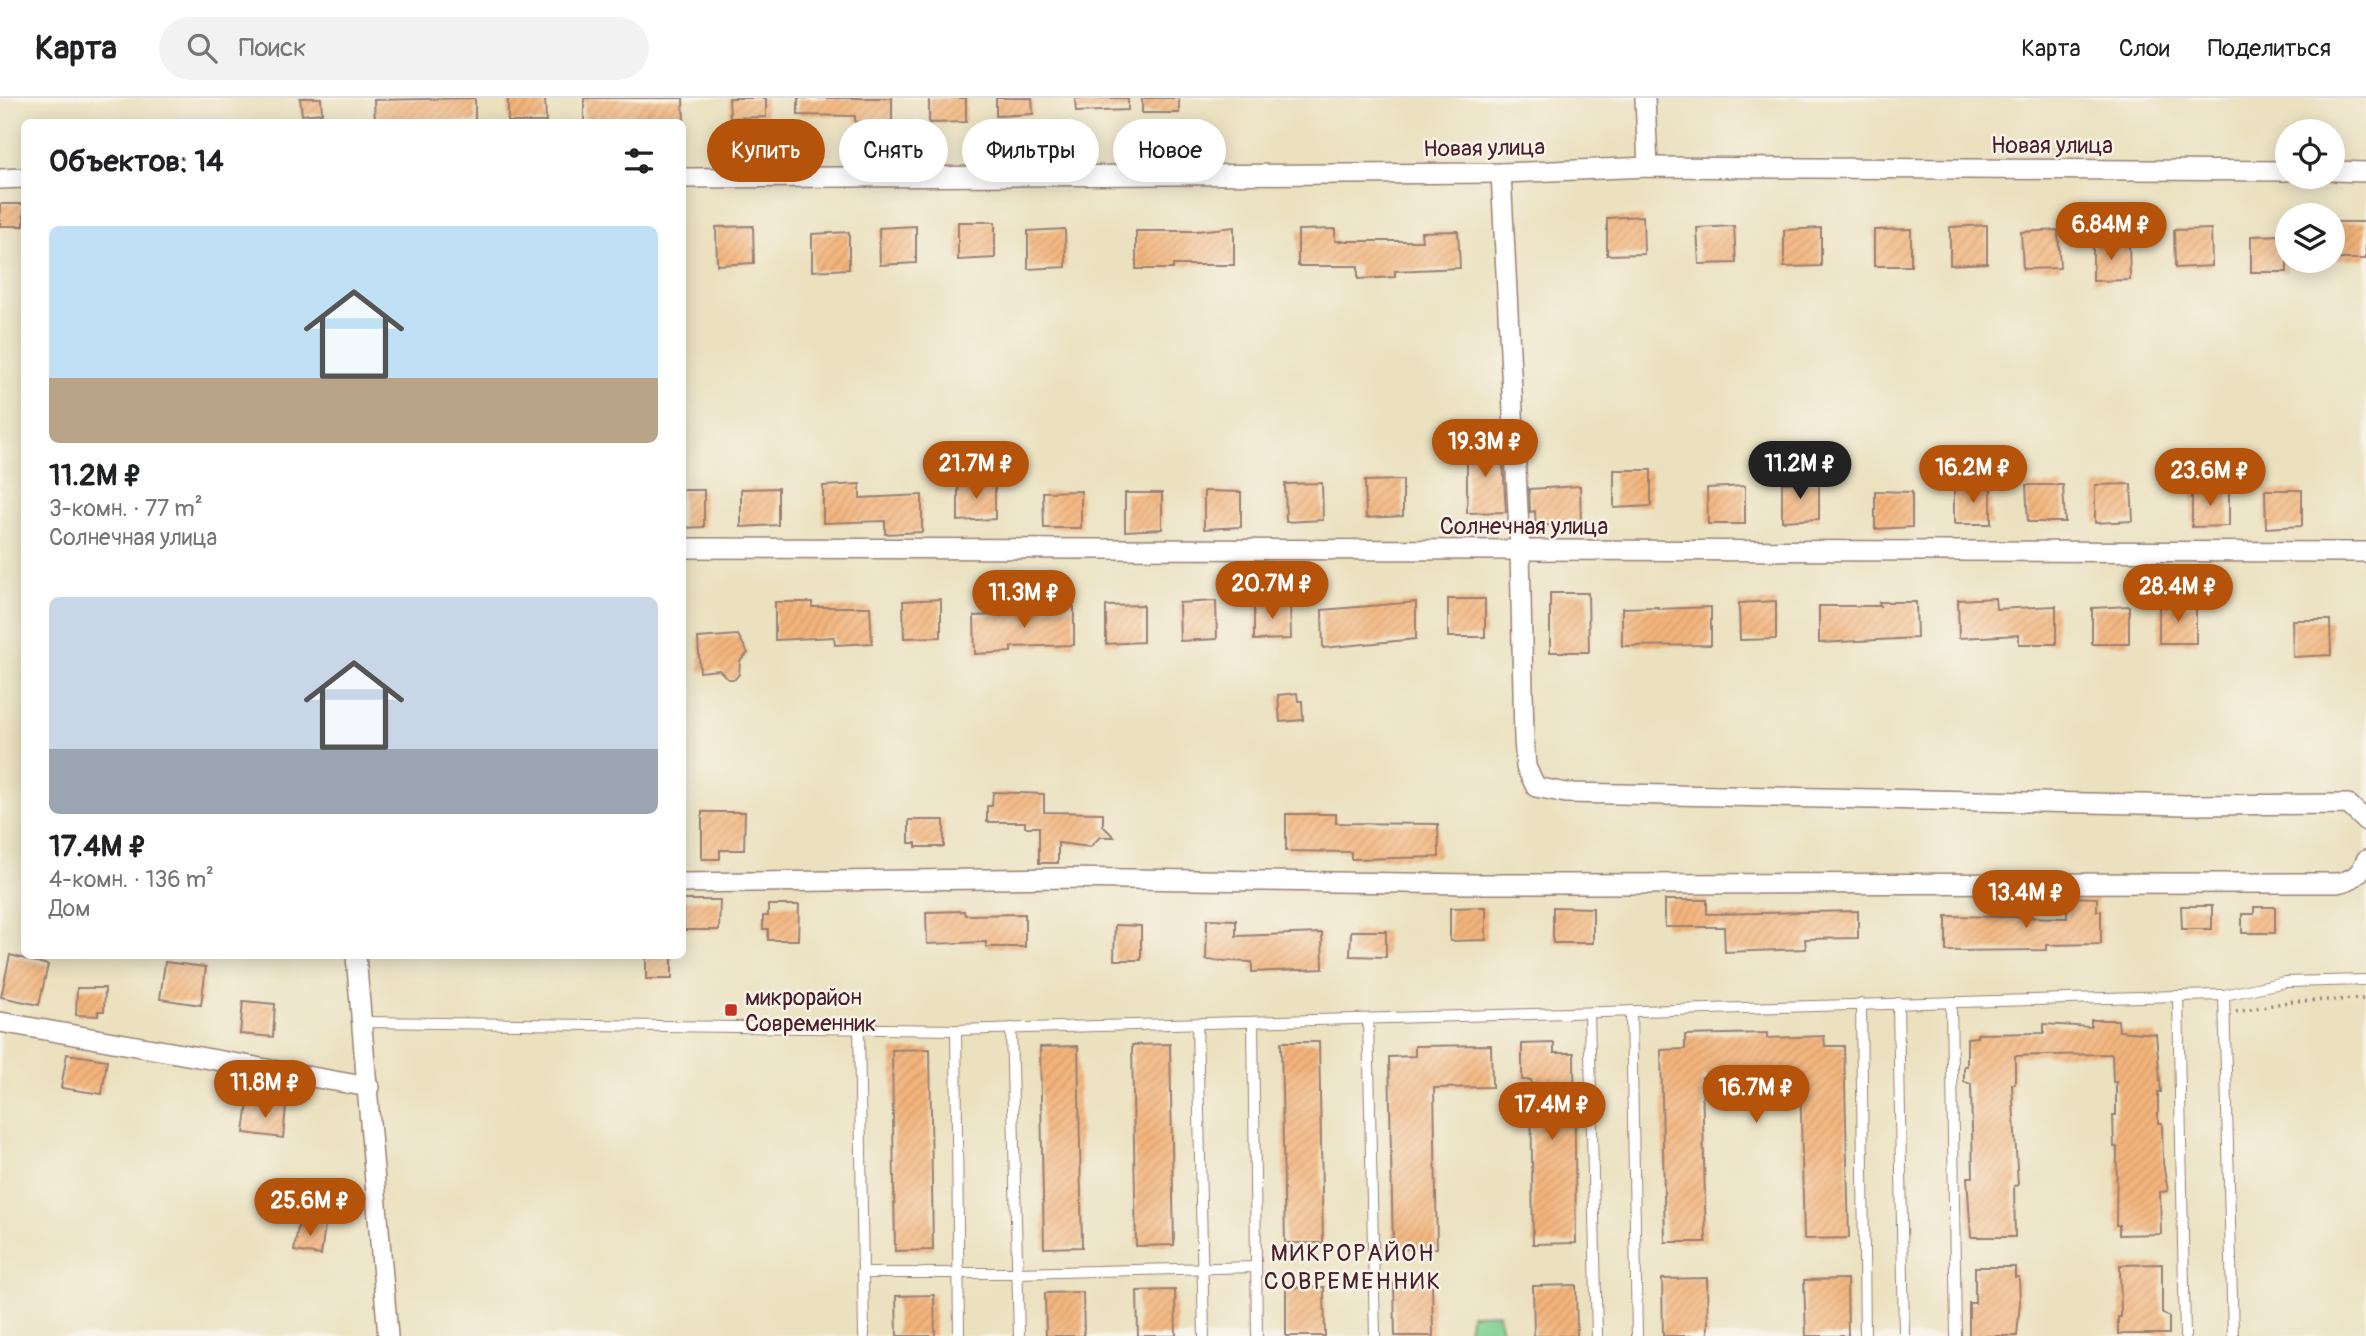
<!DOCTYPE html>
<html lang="ru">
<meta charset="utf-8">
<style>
body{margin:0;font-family:Pangolin,sans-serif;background:#f2f2f2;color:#202124;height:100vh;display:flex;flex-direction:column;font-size:26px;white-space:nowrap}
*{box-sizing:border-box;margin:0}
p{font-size:23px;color:#757577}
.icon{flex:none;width:38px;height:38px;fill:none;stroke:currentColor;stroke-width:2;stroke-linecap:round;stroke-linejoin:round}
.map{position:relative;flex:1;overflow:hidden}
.details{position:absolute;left:21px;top:21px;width:665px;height:840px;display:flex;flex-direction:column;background:#fff;border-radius:10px;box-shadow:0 4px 18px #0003}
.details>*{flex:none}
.hud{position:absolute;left:707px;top:21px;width:665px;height:63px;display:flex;gap:14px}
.controls{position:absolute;left:2275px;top:21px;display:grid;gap:14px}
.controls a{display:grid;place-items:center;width:70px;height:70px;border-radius:50%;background:#fff;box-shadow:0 4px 18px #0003;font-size:35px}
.price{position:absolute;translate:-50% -60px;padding:0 16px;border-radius:24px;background:#b45309;color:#fff;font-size:23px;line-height:46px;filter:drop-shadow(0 2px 4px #0008)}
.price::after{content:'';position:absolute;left:50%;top:42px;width:21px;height:16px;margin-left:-10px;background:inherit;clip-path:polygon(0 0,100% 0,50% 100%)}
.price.active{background:#222;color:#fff}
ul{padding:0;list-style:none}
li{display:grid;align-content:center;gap:14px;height:371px;padding:0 28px}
li span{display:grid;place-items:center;height:217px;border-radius:10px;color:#555}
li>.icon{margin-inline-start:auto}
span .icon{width:126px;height:126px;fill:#fffc;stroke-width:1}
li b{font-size:30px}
h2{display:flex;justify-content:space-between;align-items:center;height:84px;padding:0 28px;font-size:30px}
.tag{padding:0 24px;border-radius:32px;background:#fff;box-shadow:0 4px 18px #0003;font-size:24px;line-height:63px}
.tag.active{background:#b45309;color:#fff}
header{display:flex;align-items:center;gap:42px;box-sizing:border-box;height:98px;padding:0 35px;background:#fff;border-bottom:2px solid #e0e0e0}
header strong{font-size:33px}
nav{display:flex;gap:38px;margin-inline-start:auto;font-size:24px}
.search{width:490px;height:63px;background:#f2f2f2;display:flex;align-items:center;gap:18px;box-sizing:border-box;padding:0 24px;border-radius:38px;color:#757577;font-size:26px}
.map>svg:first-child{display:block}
.park{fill:url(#park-crowns);stroke:#64775e;stroke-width:2}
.building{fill:url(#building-hatch)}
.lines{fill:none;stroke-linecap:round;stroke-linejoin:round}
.service-casing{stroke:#9a8075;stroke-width:12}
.minor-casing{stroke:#9a8075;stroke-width:22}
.path{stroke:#9a8075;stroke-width:3.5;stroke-dasharray:2 5;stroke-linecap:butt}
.service{stroke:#fff;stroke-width:10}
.minor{stroke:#fff;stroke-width:19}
.poi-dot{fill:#c8321e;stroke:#f7f3e8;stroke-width:2.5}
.labels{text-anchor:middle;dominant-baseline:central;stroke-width:5;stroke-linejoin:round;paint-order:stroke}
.street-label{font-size:23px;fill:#4a1f2b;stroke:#f7f3e8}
.poi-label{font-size:23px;fill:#4a1f2b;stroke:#f7f3e8;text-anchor:start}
.neighbourhood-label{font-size:24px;letter-spacing:2px;fill:#4a1f2b;stroke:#f7f3e8}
</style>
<header>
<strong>Карта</strong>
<div class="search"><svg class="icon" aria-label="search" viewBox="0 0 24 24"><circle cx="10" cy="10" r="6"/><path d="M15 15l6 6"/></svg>Поиск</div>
<nav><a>Карта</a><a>Слои</a><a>Поделиться</a></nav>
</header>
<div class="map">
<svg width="2366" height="1238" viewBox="0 0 2366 1238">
<defs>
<pattern id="park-crowns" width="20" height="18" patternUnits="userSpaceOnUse" patternTransform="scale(1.75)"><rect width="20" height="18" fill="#7fcf90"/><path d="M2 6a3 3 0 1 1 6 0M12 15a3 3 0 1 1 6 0" fill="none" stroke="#6fb17c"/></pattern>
<pattern id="building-hatch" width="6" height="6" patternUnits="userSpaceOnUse" patternTransform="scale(1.75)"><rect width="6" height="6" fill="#f3b47b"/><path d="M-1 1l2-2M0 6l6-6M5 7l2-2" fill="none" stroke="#d29a6a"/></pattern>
</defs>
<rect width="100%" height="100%" fill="#f7f3e8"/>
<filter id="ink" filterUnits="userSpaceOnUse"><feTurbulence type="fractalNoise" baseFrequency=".0143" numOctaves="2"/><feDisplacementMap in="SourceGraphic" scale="14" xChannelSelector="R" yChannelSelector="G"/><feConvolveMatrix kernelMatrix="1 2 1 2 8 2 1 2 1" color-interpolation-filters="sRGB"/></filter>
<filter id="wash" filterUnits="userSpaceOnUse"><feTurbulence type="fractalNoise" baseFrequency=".00686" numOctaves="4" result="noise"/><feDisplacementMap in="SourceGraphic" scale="28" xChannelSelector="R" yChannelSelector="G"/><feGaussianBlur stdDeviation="1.57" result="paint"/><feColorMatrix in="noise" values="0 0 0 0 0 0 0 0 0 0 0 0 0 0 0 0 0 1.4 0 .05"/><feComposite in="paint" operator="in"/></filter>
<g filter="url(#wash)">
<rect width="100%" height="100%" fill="#ebe1bf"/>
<path class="park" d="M1498,1215L1503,1238H1467L1471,1216Z"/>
<g id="blocks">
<g class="building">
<path d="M300,0H321L322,15L302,17Z"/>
<path d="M475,0V24H375L374,2Z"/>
<path d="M508,0H545L546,24H508Z"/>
<path d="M584,0H683L684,24H584Z"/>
<path d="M729,0H766V19L730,20Z"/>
<path d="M798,0H892V24H855V18L798,17Z"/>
<path d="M929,0H966V24L929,25Z"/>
<path d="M996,0H1032L1033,16L996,18Z"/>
<path d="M1075,0H1128V12L1076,14Z"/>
<rect x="1142" y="0" width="37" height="15"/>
<rect x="0" y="106" width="24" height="22"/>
<path d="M1643,118L1644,156L1607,157V120Z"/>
<path d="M958,124H995V160L958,162Z"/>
<path d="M2333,124H2365L2366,161H2333Z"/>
<path d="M1987,127V165L1950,167V129Z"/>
<path d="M753,128L754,165L717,167L716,129Z"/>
<path d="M916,128V165L880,167L879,130Z"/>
<path d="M1734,128L1736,165L1699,166L1697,130Z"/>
<path d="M1234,129V167H1173V171H1136V133H1197Z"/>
<path d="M1821,130V168L1784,169V132Z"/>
<path d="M1065,131L1066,169L1028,171V133Z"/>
<path d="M1335,131V143H1422L1421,134L1458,133L1460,170L1395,173V179L1358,181V168H1298V132Z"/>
<path d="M1911,131V168H1874V132Z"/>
<path d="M2211,131L2212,168L2175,170L2174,132Z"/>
<path d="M2058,132L2060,170L2023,171L2021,134Z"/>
<path d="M849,134V171L812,173V136Z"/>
<path d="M2287,137V174H2251V138Z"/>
<path d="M2129,144L2130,182L2093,183V146Z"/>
<path d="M1467,346H1502L1506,414L1467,415Z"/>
<path d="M1614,372H1651V408L1614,410Z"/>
<path d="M1403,382V418L1366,420L1365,383Z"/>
<path d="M995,384V421L958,423V385Z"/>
<path d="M1819,384V421L1782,423V385Z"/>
<path d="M1322,385L1323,422L1286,424L1285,386Z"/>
<path d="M860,386V400L922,397V434L885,436V423L823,425V388Z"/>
<path d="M2131,386L2133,423L2095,425V387Z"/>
<path d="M2026,387H2063L2065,424H2028Z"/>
<path d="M1580,388L1581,424L1536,428L1535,413L1530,414L1529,391Z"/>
<path d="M1745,388V426H1708L1707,390Z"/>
<path d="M1991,388V426H1954V390Z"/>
<path d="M778,390V427L741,429V391Z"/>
<path d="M682,392H704V429L682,430Z"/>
<path d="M2192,392H2229V428L2192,429Z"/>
<path d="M2265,392H2302V428L2266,430Z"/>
<path d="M1081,393V430H1044L1043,394Z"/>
<path d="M1204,393L1241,394V429L1204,431Z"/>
<path d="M1875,393L1912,394V429L1875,431Z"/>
<path d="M1125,395H1162V431L1125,433Z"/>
<path d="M1550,495H1588L1589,554H1550Z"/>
<path d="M1995,500L1996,511L2056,508V546H2019V537L1959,540L1958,502Z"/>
<path d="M941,501V539L904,540L903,503Z"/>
<rect x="1448" y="501" width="37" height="38"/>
<path d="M1216,503L1217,541L1180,543L1179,505Z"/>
<path d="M1290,503L1291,541L1254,542V505Z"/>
<path d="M1776,503V541L1740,542L1739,505Z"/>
<path d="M775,504H812V509H870L872,545L835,547L834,539L775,542Z"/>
<path d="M1416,504V541L1323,550L1322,512Z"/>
<path d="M1879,504H1916L1917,540L1819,545V508H1880Z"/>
<path d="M1143,507V544L1106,546V508Z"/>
<path d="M2196,507V545H2159V509Z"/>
<path d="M2129,508V546H2092V510Z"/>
<path d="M1074,509V547L1011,549V554L975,556L974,518L1037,515V511Z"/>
<path d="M1658,509V511L1711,509V547L1622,548V510Z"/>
<path d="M2292,522H2330L2331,557L2293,559Z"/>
<path d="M738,537L748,555L740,563L739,576L735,581H728L719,572L700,574L698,540Z"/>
<path d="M1297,595L1298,603H1302L1303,622L1280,624L1278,597Z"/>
<path d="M993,694L1044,696V714L1103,715V728L1114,739H1100L1090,749L1058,745V765H1039V729H1025V724H987V708H992Z"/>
<path d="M702,714H745L744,752H720V761H702Z"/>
<path d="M1286,716H1336V725L1438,726L1439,759L1351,761V754L1286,753Z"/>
<path d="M909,722H944V749H916V745H909Z"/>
<path d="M2068,799L2097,800V813H2101V846L2047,847V852L1946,853V818L2067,820Z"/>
<path d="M682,802H720L719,832H684Z"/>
<path d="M1665,802H1707V816L1858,813V840L1805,841L1806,851L1725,854L1724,829H1665Z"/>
<path d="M768,807H799L798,842H768V831H763V818H768Z"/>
<path d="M2181,808H2212V831H2182Z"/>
<path d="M1486,809V842L1450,843V810Z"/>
<path d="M1553,809L1593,810V845H1553Z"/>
<path d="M2254,809H2275V835H2242V816H2254Z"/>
<path d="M964,813L965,817L1025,816V849H986V844L927,846L926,814Z"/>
<path d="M1207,821L1236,822V838L1322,835L1323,871L1252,874V864L1206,862Z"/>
<path d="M1115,827L1141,828V862H1114Z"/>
<path d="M1351,833H1386V859L1350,858Z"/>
<path d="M10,857L48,867L39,907L1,899Z"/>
<rect x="646" y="858" width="26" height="23"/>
<path d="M165,864L206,869L201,907L160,901Z"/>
<path d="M77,890H105L104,913H98V918L76,917Z"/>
<path d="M243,903L275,906L273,939L240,936Z"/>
<path d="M2091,922H2118L2119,933L2156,936L2161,994H2158V1025H2162L2163,1065L2168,1093L2160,1094L2161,1136L2119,1137V1127H2116L2117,1049H2114L2113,1017H2116V984H2113L2112,956L2045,957L2015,958V986H2012L2018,1087L2014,1088L2015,1139H1971L1967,1079H1973L1971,986L1964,984V968H1967V940L1977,939V936L2044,935V926L2091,929Z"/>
<path d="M1767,935V940L1824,938L1825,948H1844L1849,1140L1804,1141L1800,979H1702L1706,1144H1665L1661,952L1685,951V937Z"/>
<path d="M1281,944H1319L1323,1145H1285Z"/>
<path d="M1554,945V955H1574L1576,1145L1533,1146L1531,982H1522V946Z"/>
<path d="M1170,946L1174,1147L1136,1148L1132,947Z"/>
<path d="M1491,947L1492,989L1434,990L1437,1150L1393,1151L1389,959L1415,958V948Z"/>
<path d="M1078,948L1082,1149L1044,1150L1040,949Z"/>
<path d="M930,951L933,1152L895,1153L892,952Z"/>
<path d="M67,956L107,962L102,996L61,990Z"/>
<path d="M248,1004L286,1009L283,1040L244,1035Z"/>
<path d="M299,1123L325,1127L321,1157L294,1153Z"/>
<path d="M2162,1166V1215L2169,1219V1236H2118V1219H2121L2120,1167Z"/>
<path d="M1975,1169H2015V1179H2019L2020,1204L2017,1238H1969V1205H1975Z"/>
<path d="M1707,1180L1708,1238H1663L1662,1181Z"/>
<path d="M1847,1181L1848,1238H1806L1804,1182Z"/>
<path d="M1432,1184L1433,1238H1395L1394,1185Z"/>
<path d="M1576,1187L1577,1238H1534L1533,1188Z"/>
<path d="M1324,1189L1325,1238H1286V1190Z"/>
<path d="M1175,1192L1176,1238H1138L1137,1193Z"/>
<path d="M1083,1194L1084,1238H1046L1045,1195Z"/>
<path d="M934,1197L935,1238H897L896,1198Z"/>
</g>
</g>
</g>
<g filter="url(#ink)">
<use href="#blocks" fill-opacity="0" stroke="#9a8075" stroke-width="2"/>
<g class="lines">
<defs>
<g id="service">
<path d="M2224,897L2285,884L2366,882"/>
<path d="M2178,898L2224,897L2233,1238"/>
<path d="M1951,904L1956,1238"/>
<path d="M1898,905L1904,1238"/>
<path d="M1861,906L1865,1238"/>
<path d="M1631,913L1637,1238"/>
<path d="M1589,915L1597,1238"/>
<path d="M1368,921L1375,1238"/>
<path d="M363,924L956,932L2178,898L2185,1238"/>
<path d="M1253,925L1257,1238"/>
<path d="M1197,926L1204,1238"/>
<path d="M1011,930L1019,1238"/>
<path d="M859,931L864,1238"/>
<path d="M956,932L959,1238"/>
<path d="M862,1175H1018L1256,1169"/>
</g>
<g id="minor">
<path d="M1645,0L1648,69"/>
<path d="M2333,73L2366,74"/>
<path d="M1501,75L1520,452L1524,641L1526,669L1536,689L1566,695L2190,707L2348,706L2366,723"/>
<path d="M682,80L1501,75L1648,69L2287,73"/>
<path d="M0,81L24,80"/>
<path d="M682,450L2366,454"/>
<path d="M682,785L1062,780L1476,786L2336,785C2351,783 2361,777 2366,762"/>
<path d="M356,858L388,1238"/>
<path d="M0,924L369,989"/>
</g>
</defs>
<use href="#service" class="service-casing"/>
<use href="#minor" class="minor-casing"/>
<path class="path" d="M2236,914L2293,903L2366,901"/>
<use href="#service" class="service"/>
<use href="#minor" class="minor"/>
</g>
</g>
<rect class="poi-dot" x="724" y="905" width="14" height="14" rx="3.5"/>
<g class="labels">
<g class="street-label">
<text x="2052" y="47">Новая улица</text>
<text transform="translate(1484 50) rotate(-1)">Новая улица</text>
<text x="1524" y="428">Солнечная улица</text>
</g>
<g class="poi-label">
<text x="745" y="899">микрорайон<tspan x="745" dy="26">Современник</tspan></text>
</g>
<g class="neighbourhood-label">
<text x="1353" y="1155">МИКРОРАЙОН<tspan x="1353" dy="28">СОВРЕМЕННИК</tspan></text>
</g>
</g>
</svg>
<div class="controls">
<a><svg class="icon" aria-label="locate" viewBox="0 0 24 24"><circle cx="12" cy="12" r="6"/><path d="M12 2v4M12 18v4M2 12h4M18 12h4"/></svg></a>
<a><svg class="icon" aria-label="layers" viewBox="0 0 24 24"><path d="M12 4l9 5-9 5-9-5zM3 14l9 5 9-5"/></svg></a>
</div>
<b class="price" style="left:2111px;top:164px">6.84M ₽</b>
<b class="price" style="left:1485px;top:381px">19.3M ₽</b>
<b class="price" style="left:976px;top:403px">21.7M ₽</b>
<b class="price active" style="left:1800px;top:403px">11.2M ₽</b>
<b class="price" style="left:1973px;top:407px">16.2M ₽</b>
<b class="price" style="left:2210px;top:410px">23.6M ₽</b>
<b class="price" style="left:1272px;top:523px">20.7M ₽</b>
<b class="price" style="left:2178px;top:526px">28.4M ₽</b>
<b class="price" style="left:1024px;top:532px">11.3M ₽</b>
<b class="price" style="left:2026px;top:832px">13.4M ₽</b>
<b class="price" style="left:265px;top:1022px">11.8M ₽</b>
<b class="price" style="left:1756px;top:1027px">16.7M ₽</b>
<b class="price" style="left:1552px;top:1044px">17.4M ₽</b>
<b class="price" style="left:310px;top:1140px">25.6M ₽</b>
<div class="hud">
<a class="tag active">Купить</a>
<a class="tag">Снять</a>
<a class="tag">Фильтры</a>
<a class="tag">Новое</a>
</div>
<section class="details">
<h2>Объектов: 14<svg class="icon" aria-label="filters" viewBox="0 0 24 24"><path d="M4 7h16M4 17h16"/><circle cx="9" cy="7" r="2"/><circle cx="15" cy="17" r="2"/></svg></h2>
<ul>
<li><span style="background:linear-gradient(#bfe0f5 70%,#b9a48a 0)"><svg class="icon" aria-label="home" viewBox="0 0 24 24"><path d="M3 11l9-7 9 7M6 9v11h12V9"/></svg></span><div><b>11.2M ₽</b><p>3-комн. · 77 m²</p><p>Солнечная улица</p></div></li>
<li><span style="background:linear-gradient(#c9d6e8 70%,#9aa5b1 0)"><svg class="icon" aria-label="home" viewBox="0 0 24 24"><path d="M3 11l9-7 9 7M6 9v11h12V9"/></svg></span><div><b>17.4M ₽</b><p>4-комн. · 136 m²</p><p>Дом</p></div></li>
</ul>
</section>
</div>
